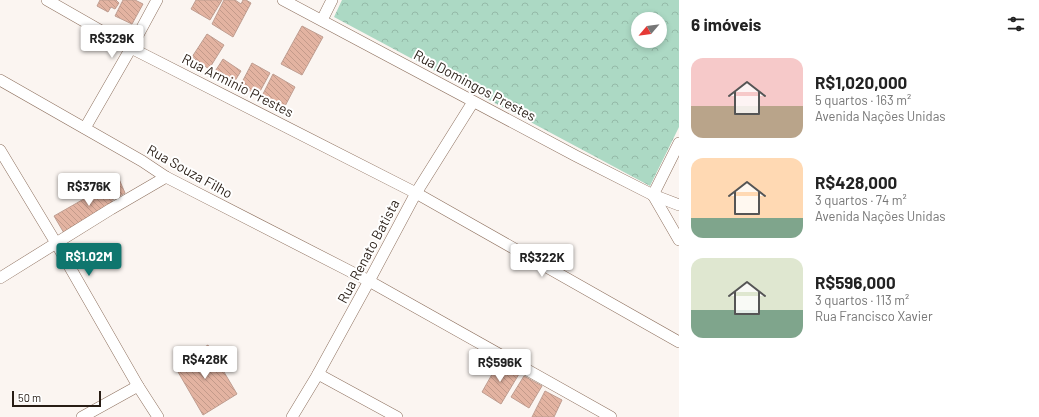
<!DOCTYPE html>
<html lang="pt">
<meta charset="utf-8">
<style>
body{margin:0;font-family:Barlow,sans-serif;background:#f6f6f6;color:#222;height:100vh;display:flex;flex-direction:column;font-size:15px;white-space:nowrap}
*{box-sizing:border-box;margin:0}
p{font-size:13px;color:#767676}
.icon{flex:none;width:22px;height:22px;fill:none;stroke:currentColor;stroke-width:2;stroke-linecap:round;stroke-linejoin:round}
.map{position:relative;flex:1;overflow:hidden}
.details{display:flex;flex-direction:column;background:#fff;width:360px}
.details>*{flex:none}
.needle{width:26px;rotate:241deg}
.fabs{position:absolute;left:631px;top:12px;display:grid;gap:8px}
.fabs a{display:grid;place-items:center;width:36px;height:36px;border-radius:50%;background:#fff;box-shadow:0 2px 6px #0003;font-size:20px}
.scale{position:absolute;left:12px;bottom:10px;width:89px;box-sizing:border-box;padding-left:4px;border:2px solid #281d15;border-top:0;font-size:11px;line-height:14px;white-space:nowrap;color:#281d15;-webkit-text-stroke:3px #fff;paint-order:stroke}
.price{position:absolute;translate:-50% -34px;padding:0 9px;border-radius:4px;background:#fff;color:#222;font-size:13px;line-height:26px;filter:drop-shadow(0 1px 2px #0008)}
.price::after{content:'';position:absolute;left:50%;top:24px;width:12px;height:9px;margin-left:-6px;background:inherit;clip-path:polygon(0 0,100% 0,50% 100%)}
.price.current{background:#0f766e;color:#fff}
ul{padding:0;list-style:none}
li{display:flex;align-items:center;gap:12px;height:100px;padding:0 12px}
li span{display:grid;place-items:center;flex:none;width:112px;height:80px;border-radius:12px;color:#555}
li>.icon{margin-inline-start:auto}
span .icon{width:48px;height:48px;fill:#fffc;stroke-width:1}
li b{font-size:17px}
h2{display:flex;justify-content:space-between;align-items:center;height:48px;padding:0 12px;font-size:17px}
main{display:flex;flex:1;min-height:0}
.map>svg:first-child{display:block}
.park{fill:url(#park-crowns);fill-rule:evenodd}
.building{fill:url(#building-back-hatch);stroke:#bf9d90}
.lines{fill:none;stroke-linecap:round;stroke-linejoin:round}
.minor-casing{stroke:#8e715f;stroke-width:12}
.minor{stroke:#fff;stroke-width:11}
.labels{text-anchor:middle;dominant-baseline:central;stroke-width:4;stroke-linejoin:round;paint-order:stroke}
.street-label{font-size:14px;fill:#281d15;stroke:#fff}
</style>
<main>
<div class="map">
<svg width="679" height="417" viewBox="0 0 679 417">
<defs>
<pattern id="park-crowns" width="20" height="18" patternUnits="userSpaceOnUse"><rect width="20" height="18" fill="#acd9c4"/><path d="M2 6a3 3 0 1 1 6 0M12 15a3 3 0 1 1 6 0" fill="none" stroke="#94baa8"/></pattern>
<pattern id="building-back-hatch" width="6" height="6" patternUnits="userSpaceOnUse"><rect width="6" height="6" fill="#e3b3a1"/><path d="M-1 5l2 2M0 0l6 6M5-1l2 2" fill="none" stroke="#c39a8a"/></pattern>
</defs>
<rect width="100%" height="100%" fill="#fbf5f1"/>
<path class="park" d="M342,0H679V127L650,186L334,17ZM638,19H660V41H638Z"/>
<g class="building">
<path d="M100,0H116L119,3L115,9L111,7L108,12L97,6Z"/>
<path d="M123,0H135L143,4L132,24L115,16Z"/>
<path d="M196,0H222L210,20L191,9Z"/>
<path d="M224,0H235L241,4L243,0H246L251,3L233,37L212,24Z"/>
<path d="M302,26L323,37L302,75L281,64Z"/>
<path d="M207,34L224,45L209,69L192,57Z"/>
<path d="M223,59L241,71L233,84L214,73Z"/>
<path d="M252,63L270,73L258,95L240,86Z"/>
<path d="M273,74L295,87L284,108L262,96Z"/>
<path d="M119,179L125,193L112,200V206L64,233L54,216Z"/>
<path d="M208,345L237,394L203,415L174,365Z"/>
<path d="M499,362L519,374L501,404L482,392Z"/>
<path d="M524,376L542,386L529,408L511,397Z"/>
<path d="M545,391L562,400L554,417H532Z"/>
</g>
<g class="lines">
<defs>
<g id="minor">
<path d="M47,0L131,48L416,193L679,342"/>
<path d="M283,0L576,156L653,195L679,205"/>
<path d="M322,20L332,0"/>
<path d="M0,80L142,161L166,177L369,281L611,417"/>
<path d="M85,128L131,48L157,0"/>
<path d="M0,150L56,243L138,386L158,417"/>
<path d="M653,195L679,143"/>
<path d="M653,195L679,240"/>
<path d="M0,278L111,209L166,177"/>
<path d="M318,374L397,417"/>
<path d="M82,417L138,386"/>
<path d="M292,417L318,374L369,281L416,193L473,102"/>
</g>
</defs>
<use href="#minor" class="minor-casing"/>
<use href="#minor" class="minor"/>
</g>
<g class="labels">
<g class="street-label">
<text transform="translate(238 85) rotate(27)">Rua Arminio Prestes</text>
<text transform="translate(475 85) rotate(28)">Rua Domingos Prestes</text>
<text transform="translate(190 171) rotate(29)">Rua Souza Filho</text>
<text transform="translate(368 251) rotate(-62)">Rua Renato Batista</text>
</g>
</g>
</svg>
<div class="fabs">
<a><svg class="needle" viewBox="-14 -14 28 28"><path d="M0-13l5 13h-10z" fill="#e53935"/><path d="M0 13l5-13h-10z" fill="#767676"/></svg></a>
</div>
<div class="scale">50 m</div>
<b class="price" style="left:112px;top:59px">R$329K</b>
<b class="price" style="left:89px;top:207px">R$376K</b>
<b class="price current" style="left:89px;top:277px">R$1.02M</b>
<b class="price" style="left:542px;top:278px">R$322K</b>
<b class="price" style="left:205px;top:380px">R$428K</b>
<b class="price" style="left:500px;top:383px">R$596K</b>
</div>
<section class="details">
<h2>6 imóveis<svg class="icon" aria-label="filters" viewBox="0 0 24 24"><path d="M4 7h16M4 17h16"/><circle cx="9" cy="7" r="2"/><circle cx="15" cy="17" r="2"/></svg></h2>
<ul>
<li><span style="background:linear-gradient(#f6c9c9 60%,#b9a48a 0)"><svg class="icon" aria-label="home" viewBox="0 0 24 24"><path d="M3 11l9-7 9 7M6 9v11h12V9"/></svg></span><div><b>R$1,020,000</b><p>5 quartos · 163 m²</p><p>Avenida Nações Unidas</p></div></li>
<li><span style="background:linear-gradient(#ffd9b3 75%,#7fa58c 0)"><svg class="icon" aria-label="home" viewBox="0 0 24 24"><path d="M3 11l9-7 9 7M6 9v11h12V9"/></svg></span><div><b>R$428,000</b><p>3 quartos · 74 m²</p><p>Avenida Nações Unidas</p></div></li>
<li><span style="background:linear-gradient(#dfe7d0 65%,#7fa58c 0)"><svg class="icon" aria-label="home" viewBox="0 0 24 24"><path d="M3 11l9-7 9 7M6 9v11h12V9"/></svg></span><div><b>R$596,000</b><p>3 quartos · 113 m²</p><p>Rua Francisco Xavier</p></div></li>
</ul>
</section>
</main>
